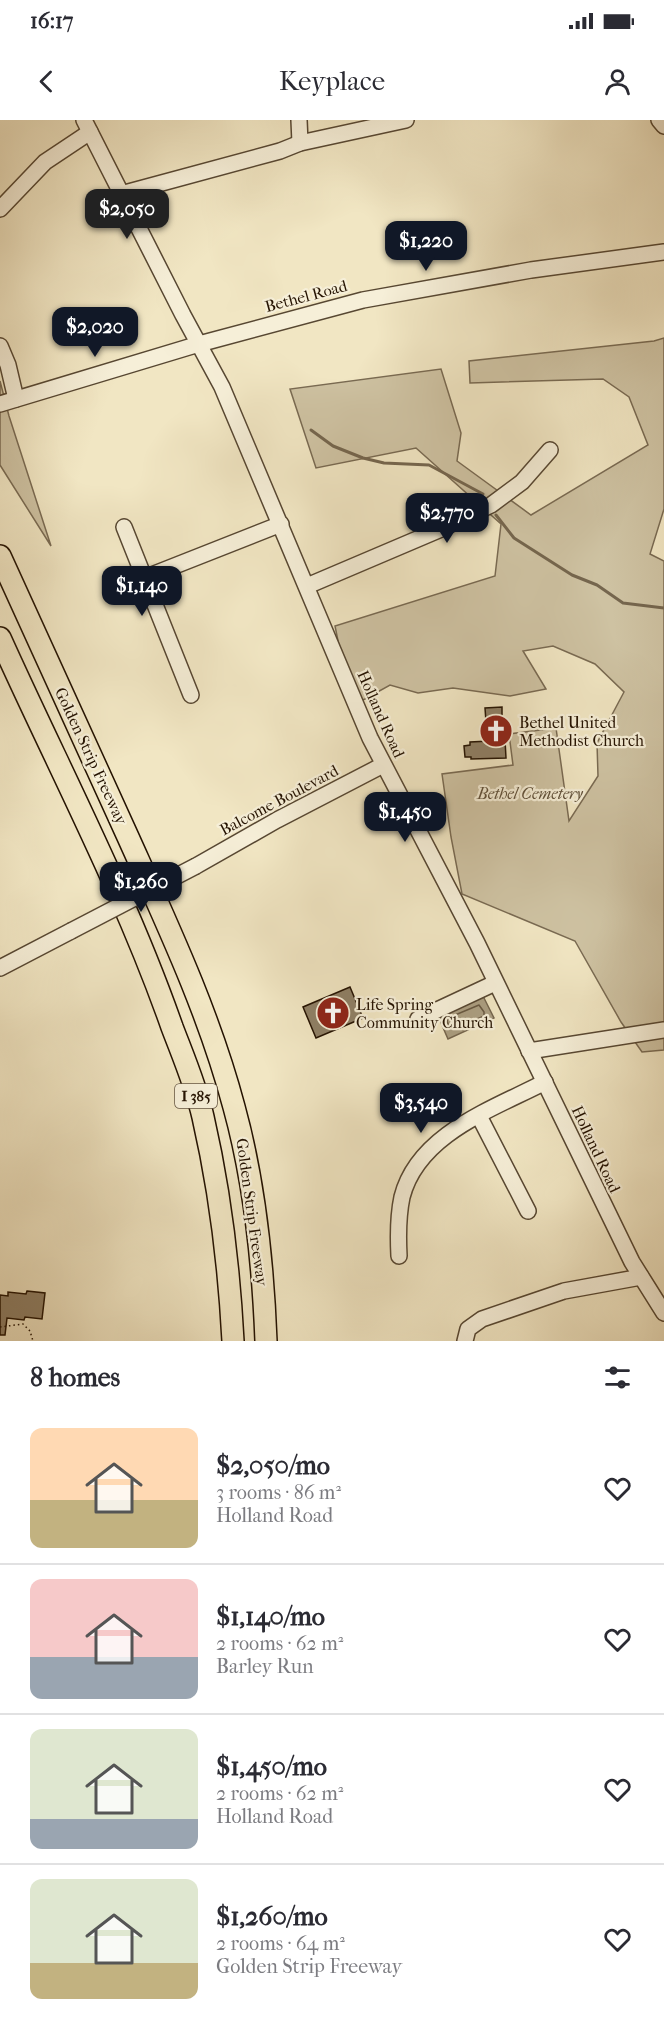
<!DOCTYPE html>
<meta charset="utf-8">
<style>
body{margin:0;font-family:"IM FELL French Canon",serif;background:#f7f7f7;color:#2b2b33;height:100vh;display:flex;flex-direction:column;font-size:22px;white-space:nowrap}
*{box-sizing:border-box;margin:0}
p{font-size:20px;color:#7c7c81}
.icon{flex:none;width:33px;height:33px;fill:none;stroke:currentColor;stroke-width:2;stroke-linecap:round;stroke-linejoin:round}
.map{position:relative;height:1221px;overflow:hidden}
.panel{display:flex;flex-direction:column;background:#fff;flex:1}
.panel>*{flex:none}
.price{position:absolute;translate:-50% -51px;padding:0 14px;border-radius:12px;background:#111827;color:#fff;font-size:20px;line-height:39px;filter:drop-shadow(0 2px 3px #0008)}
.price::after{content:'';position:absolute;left:50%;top:36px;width:18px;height:14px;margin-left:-9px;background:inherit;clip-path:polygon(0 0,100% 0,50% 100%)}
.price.current{background:#222;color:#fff}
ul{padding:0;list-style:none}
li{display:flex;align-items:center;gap:18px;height:150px;padding:0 30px}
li+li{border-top:2px solid #e1e1e2}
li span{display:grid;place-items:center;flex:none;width:168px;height:120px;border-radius:12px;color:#555}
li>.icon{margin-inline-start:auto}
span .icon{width:72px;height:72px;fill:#fffc;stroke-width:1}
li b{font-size:26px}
h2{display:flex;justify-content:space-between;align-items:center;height:72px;padding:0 30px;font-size:26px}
.status{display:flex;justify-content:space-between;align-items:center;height:42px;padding:0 30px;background:#fff;direction:ltr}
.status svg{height:16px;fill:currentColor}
header{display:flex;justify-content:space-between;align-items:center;height:78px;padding:0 30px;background:#fff;font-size:27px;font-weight:600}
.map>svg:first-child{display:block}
.green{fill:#cec2a2;stroke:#796a52;stroke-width:1.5}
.water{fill:#ab9e81;stroke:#75664e;stroke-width:1.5}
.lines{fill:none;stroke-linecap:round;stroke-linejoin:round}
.shore{stroke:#685841;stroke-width:1.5}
.stream{stroke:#75664e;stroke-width:3}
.building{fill:#8f8066;stroke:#241201;stroke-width:1.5}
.minor-casing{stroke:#574732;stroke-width:18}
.highway-casing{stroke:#241201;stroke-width:24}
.path{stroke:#241201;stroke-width:1.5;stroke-dasharray:1.5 3;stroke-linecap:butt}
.minor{stroke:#f6efd8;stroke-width:15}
.highway{stroke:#f1e6c3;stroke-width:21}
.minor-bridge-casing{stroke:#574732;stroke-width:18;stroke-linecap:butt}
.minor-bridge{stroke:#f6efd8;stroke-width:15}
.labels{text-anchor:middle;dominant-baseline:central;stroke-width:4.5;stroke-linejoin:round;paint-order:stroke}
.shield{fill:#f6efd8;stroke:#635442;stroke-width:1.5}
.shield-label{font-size:15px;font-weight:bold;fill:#241201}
.street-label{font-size:16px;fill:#241201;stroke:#f6efd8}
.poi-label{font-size:16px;fill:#241201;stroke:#f6efd8;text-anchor:start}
.park-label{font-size:16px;font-style:italic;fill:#605039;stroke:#f6efd8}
</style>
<div class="status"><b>16:17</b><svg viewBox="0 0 49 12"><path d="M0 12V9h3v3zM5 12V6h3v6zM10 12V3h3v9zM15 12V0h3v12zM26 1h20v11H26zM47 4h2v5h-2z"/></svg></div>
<header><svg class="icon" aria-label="back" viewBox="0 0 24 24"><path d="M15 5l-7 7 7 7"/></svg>Keyplace<svg class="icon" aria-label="person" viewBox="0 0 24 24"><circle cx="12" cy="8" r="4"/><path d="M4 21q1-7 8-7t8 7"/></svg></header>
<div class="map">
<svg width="664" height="1221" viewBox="0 0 664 1221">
<rect width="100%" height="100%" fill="#f1e6c3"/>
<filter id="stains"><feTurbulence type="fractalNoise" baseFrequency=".00333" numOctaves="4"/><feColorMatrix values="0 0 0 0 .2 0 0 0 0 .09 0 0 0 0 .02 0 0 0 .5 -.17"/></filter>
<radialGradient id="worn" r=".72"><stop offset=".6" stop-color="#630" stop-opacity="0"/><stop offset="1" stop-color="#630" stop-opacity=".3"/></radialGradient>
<g class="green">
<path d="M664,218V389L650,434L664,441V930L642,932L621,902L575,821L462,774L451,717L442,654L513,645L509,614L556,608L569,701L598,656L597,623L624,572L595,544L553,526L523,531L546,569L510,576L453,568L418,573L390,565L365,579L351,585L335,506L495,456L501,404L416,328L316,348L290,269L441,249L461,313L457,341L531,395L648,325L629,277L603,259L470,263L469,241L654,221Z"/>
<path d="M0,261L9,296L51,426L0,345Z"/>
</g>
<path class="water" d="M483,876L494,898L448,919L438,896Z"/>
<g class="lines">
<path class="shore" d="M479,885L484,892V896L454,909H450L447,901L448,898Z"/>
<g class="stream">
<path d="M311,310L333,326L363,338L384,343L429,345L483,374"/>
<path d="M496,395L514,418L572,455L597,465L623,483L664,488"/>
</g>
</g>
<g class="building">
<path d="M502,587V620H505L506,638L471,639V637H465L464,626L470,625V622L490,621L489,602H486L485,588Z"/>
<path d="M350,867L363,898L316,918L303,887Z"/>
<path d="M27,1171L45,1173L42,1199L25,1197L24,1200L7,1198L5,1215H0V1175L8,1176V1172L26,1174Z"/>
</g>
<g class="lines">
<defs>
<g id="minor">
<path d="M84,0L183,195L222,267L370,618L477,823L632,1142L664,1193"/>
<path d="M299,0L300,23"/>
<path d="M659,0L664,6"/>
<path d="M121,74L280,31L300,23L406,0"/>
<path d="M0,89L45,42L90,12"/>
<path d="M0,226L8,245L16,279"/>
<path d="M0,284L199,224L363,180L531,150L664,132"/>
<path d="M124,407L191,575"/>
<path d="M144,458L281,404"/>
<path d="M307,466L441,409L491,385L522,362L550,330"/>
<path d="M196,746L277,700L383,645"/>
<path d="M0,848L71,811"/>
<path d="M418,899L495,863"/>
<path d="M529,931L664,910"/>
<path d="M479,996L528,1091"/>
<path d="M399,1136C398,1117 398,1096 402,1077C418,1014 493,989 545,962"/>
<path d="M465,1221L468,1209L482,1199L564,1171L641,1157"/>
</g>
<g id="highway">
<path d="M0,436C43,530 85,623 128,717C168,806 209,893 234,987C255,1063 263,1143 266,1221"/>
<path d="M0,518C58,647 125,773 172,907C183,936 196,966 203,997C220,1071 229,1145 233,1221"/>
</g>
</defs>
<use href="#minor" class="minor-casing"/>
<use href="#highway" class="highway-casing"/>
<path class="path" d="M0,1207L23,1204L30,1211L33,1221"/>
<use href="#minor" class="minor"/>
<use href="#highway" class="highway"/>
<defs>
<path id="minor-bridge" d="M71,811L196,746"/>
</defs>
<use href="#minor-bridge" class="minor-bridge-casing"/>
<use href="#minor-bridge" class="minor-bridge"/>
</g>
<defs>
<symbol id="church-disc" viewBox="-11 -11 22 22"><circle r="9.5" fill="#8f2418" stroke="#f6efd8"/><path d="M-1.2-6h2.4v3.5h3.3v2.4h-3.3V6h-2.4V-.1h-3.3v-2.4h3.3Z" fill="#fff"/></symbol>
</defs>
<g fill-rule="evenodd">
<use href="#church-disc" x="477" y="592" width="38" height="38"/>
<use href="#church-disc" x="314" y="874" width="38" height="38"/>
</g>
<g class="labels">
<rect class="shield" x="175" y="964" width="42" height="24" rx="4.5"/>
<g class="shield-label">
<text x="196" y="976">I 385</text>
</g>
<g class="street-label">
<text transform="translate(306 176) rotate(-15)">Bethel Road</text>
<text transform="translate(381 594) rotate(66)">Holland Road</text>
<text transform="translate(91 636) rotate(65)">Golden Strip Freeway</text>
<text transform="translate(279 680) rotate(-28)">Balcome Boulevard</text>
<text transform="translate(596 1029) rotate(65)">Holland Road</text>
<text transform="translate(252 1092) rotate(82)">Golden Strip Freeway</text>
</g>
<g class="poi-label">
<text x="519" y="602">Bethel United<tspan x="519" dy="18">Methodist Church</tspan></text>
<text x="356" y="884">Life Spring<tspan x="356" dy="18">Community Church</tspan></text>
</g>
<g class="park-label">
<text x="530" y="673">Bethel Cemetery</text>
</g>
</g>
<rect width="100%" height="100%" filter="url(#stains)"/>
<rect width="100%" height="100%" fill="url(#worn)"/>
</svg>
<b class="price current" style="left:127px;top:120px">$2,050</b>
<b class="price" style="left:426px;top:152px">$1,220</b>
<b class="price" style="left:95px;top:238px">$2,020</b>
<b class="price" style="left:447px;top:424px">$2,770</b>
<b class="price" style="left:142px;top:497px">$1,140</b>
<b class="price" style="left:405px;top:723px">$1,450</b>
<b class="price" style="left:141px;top:793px">$1,260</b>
<b class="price" style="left:421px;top:1014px">$3,540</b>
</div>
<section class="panel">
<h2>8 homes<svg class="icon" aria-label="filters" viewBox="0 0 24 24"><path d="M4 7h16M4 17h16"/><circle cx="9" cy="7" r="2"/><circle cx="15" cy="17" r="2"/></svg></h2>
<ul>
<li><span style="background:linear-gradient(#ffd9b3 60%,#c2b280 0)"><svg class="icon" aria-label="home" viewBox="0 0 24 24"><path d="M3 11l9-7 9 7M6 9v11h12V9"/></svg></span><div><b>$2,050/mo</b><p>3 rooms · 86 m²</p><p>Holland Road</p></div><svg class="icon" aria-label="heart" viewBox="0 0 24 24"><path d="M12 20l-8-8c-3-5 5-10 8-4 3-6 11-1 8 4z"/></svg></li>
<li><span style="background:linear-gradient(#f6c9c9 65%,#9aa5b1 0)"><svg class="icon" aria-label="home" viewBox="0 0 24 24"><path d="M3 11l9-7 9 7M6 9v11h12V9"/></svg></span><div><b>$1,140/mo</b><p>2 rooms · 62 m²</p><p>Barley Run</p></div><svg class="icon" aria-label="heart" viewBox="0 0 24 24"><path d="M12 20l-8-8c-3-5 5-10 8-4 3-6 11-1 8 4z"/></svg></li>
<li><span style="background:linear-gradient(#dfe7d0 75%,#9aa5b1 0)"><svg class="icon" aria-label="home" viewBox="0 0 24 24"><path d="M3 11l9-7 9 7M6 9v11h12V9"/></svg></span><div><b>$1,450/mo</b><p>2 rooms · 62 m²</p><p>Holland Road</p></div><svg class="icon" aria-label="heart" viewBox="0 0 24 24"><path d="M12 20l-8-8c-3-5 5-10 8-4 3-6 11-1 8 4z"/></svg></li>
<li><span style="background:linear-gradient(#dfe7d0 70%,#c2b280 0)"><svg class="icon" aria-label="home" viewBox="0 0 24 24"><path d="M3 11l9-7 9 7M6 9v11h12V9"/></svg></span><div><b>$1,260/mo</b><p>2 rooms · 64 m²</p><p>Golden Strip Freeway</p></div><svg class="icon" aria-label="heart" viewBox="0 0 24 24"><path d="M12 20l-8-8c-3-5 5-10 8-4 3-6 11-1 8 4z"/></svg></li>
</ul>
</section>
